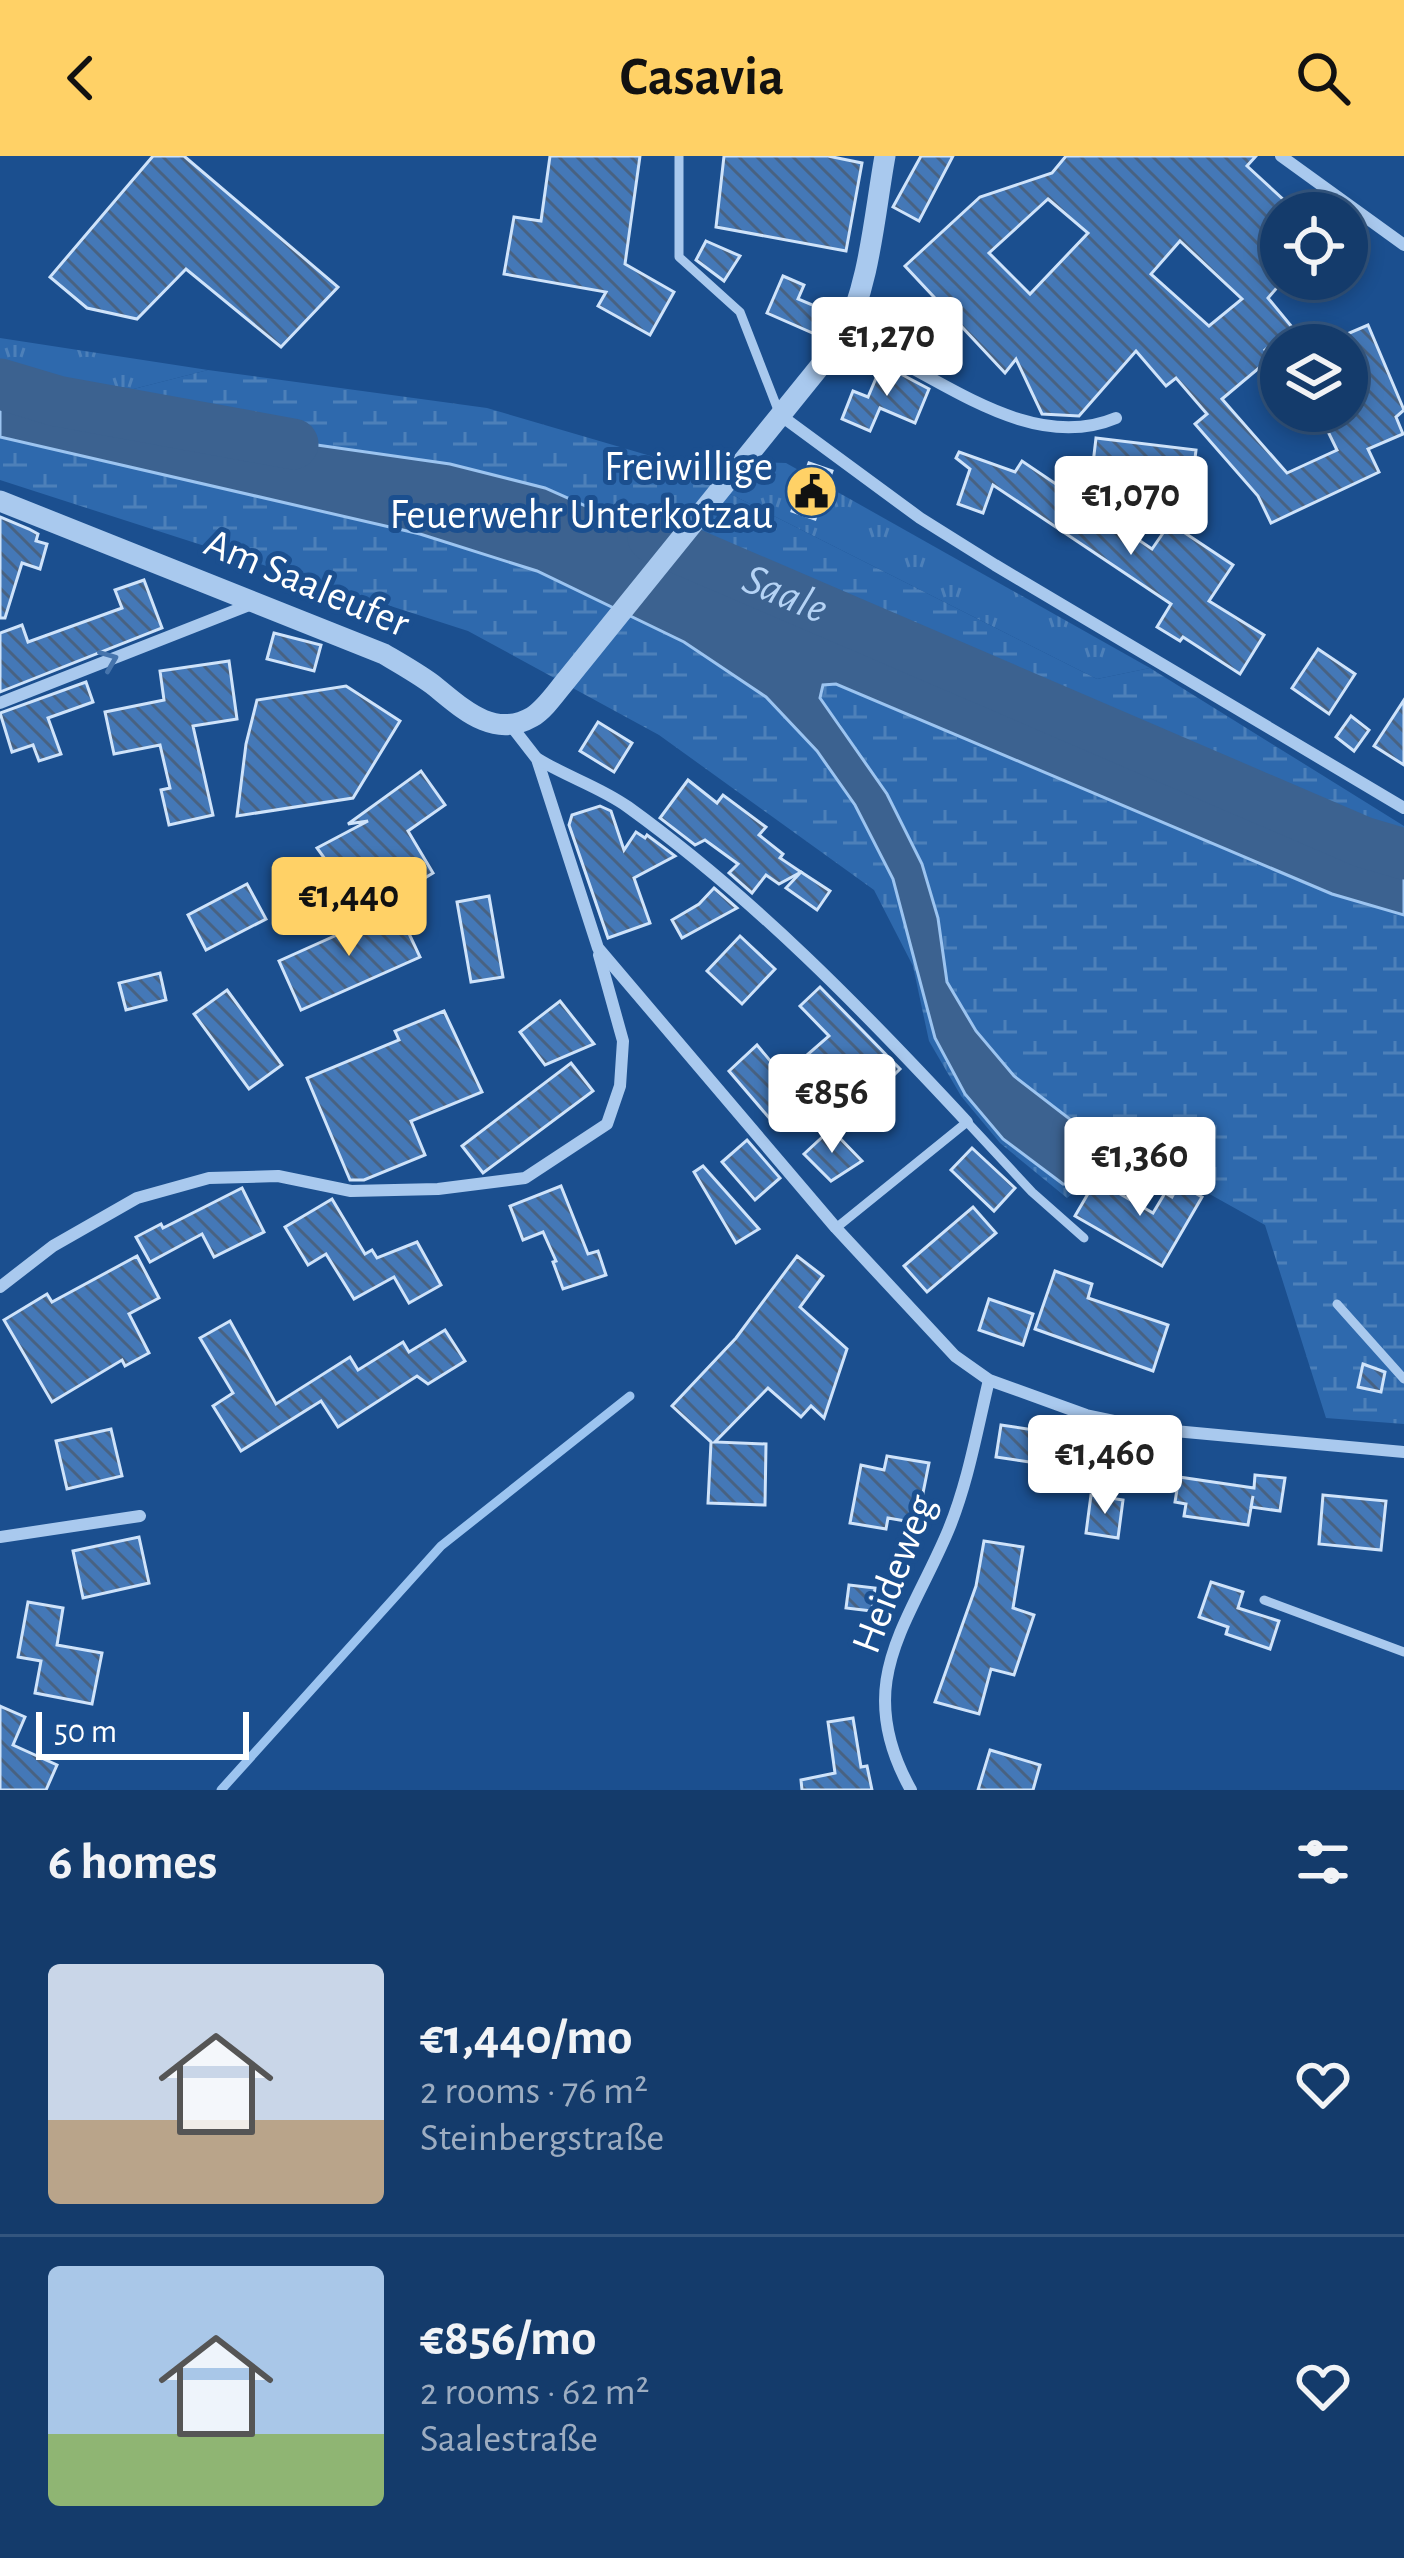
<!DOCTYPE html>
<meta charset="utf-8">
<style>
body{margin:0;font-family:"Alegreya Sans",sans-serif;background:#214673;color:#f1f3f6;height:100vh;display:flex;flex-direction:column;font-size:45px;white-space:nowrap}
*{box-sizing:border-box;margin:0}
p{font-size:39px;color:#9dadc1}
.icon{flex:none;width:66px;height:66px;fill:none;stroke:currentColor;stroke-width:2;stroke-linecap:round;stroke-linejoin:round}
.map{position:relative;height:1634px;overflow:hidden}
.sheet{display:flex;flex-direction:column;background:#143b6b;flex:1}
.sheet>*{flex:none}
.tools{position:absolute;left:1260px;top:36px;display:grid;gap:24px}
.tools a{display:grid;place-items:center;width:108px;height:108px;border-radius:50%;background:#143b6b;box-shadow:0 6px 18px #0003,0 0 0 3px #33557e;font-size:60px}
.scale{position:absolute;left:36px;bottom:30px;width:213px;box-sizing:border-box;padding-left:12px;border:6px solid #fff;border-top:0;font-size:33px;line-height:42px;white-space:nowrap;color:#fff;-webkit-text-stroke:9px #1b4f8f;paint-order:stroke}
.price{position:absolute;translate:-50% -102px;padding:0 27px;border-radius:12px;background:#fff;color:#222;font-size:39px;line-height:78px;filter:drop-shadow(0 3px 6px #0008)}
.price::after{content:'';position:absolute;left:50%;top:72px;width:36px;height:27px;margin-left:-18px;background:inherit;clip-path:polygon(0 0,100% 0,50% 100%)}
.price.active{background:#ffd166;color:#111}
ul{padding:0;list-style:none}
li{display:flex;align-items:center;gap:36px;height:300px;padding:0 48px}
li+li{border-top:3px solid #33557e}
li span{display:grid;place-items:center;flex:none;width:336px;height:240px;border-radius:12px;color:#555}
li>.icon{margin-inline-start:auto}
span .icon{width:144px;height:144px;fill:#fffc;stroke-width:1}
li b{font-size:51px}
h2{display:flex;justify-content:space-between;align-items:center;height:144px;padding:0 48px;font-size:51px}
header{display:flex;justify-content:space-between;align-items:center;height:156px;padding:0 48px;background:#ffd166;color:#111;font-size:54px;font-weight:600}
.map>svg:first-child{display:block}
.grass{fill:url(#grass-tufts)}
.wetland{fill:url(#wetland-marsh)}
.water{fill:#3c6290;stroke:#9cc4f0;stroke-width:3}
.lines{fill:none;stroke-linecap:round;stroke-linejoin:round}
.stream{stroke:#9cc4f0;stroke-width:9}
.river{stroke:#3c6290;stroke-width:51}
.building{fill:url(#building-back-hatch);stroke:#cfe3fa;stroke-width:3;fill-rule:evenodd}
.service{stroke:#a9c9ee;stroke-width:9}
.minor{stroke:#a9c9ee;stroke-width:12}
.tertiary{stroke:#a9c9ee;stroke-width:21}
.oneway{stroke:#4674ac}
.labels{text-anchor:middle;dominant-baseline:central;stroke-width:10;stroke-linejoin:round;paint-order:stroke}
.poi-label{font-size:42px;fill:#fff;stroke:#1b4f8f;text-anchor:end}
.street-label{font-size:42px;fill:#fff;stroke:#1b4f8f}
.water-label{font-size:45px;font-style:italic;fill:#b5d3f5;stroke:#1b4f8f}
</style>
<header><svg class="icon" aria-label="back" viewBox="0 0 24 24"><path d="M15 5l-7 7 7 7"/></svg>Casavia<svg class="icon" aria-label="search" viewBox="0 0 24 24"><circle cx="10" cy="10" r="6"/><path d="M15 15l6 6"/></svg></header>
<div class="map">
<svg width="1404" height="1634" viewBox="0 0 1404 1634">
<defs>
<pattern id="grass-tufts" width="24" height="20" patternUnits="userSpaceOnUse" patternTransform="scale(3)"><rect width="24" height="20" fill="#2e69ad"/><path d="M3 7l-1-3M5 7V3M7 7l1-3M15 17l-1-3M17 17v-4M19 17l1-3" fill="none" stroke="#4d80b9"/></pattern>
<pattern id="wetland-marsh" width="20" height="14" patternUnits="userSpaceOnUse" patternTransform="scale(3)"><rect width="20" height="14" fill="#2e69ad"/><path d="M1 5h8M5 5V1M11 12h8M15 12V8" fill="none" stroke="#4d80b9"/></pattern>
<pattern id="building-back-hatch" width="6" height="6" patternUnits="userSpaceOnUse" patternTransform="scale(3)"><rect width="6" height="6" fill="#4478b7"/><path d="M-1 5l2 2M0 0l6 6M5-1l2 2" fill="none" stroke="#486282"/></pattern>
</defs>
<rect width="100%" height="100%" fill="#1b4f8f"/>
<g class="grass">
<path d="M0,182L208,214L59,252L0,236Z"/>
<path d="M661,303L786,307L1150,512L1097,523Z"/>
</g>
<g class="wetland">
<path d="M208,214L487,252L661,303L1097,523L1150,512L1404,670V706L1326,678L545,332L450,308L59,252Z"/>
<path d="M0,281L420,378L537,415L684,486L767,541L817,595L855,649L893,723L935,882L1097,984L1014,920L976,875L947,826L938,762L841,569L820,542L823,529L836,528L1332,738L1404,759V1268L1326,1262L1265,1069L1129,993L1067,1042L1000,987L961,940L929,885L913,810L874,734L659,579L468,475L0,324Z"/>
</g>
<path class="water" d="M0,238L59,252L450,308L545,332L1326,678L1404,706V759L1332,738L836,528L823,529L820,542L887,638L922,708L938,762L947,826L976,875L1014,920L1097,984C1099,1006 1093,1014 1077,1029L1063,1028L1003,983L965,938L935,882L893,723L855,649L817,595L766,541L684,486L537,415L420,378L0,281Z"/>
<g class="lines">
<path class="stream" d="M221,1634L441,1390L630,1240"/>
<g class="river">
<path d="M0,228L57,245L293,288"/>
<path id="s1" d="M653,381L1363,686L1404,698"/>
</g>
</g>
<g class="building">
<path d="M153,0H184L338,131L281,191L186,113L137,163L87,152L50,121Z"/>
<path d="M550,0H640L625,108L674,136L650,179L598,150L606,136L504,118L514,61L541,65Z"/>
<path d="M724,0H828L862,7L846,95L716,71Z"/>
<path d="M921,0H953L919,65L893,51Z"/>
<path d="M1066,0H1256L1247,10L1298,57H1281V127L1268,142L1292,171L1265,194L1271,202L1222,243L1287,317L1337,294L1318,255H1347V178L1368,169L1404,254L1396,261L1403,278L1368,293L1379,316L1271,367L1258,340L1195,268L1207,258L1176,222L1166,230L1136,195L1079,260L1042,258L1016,203L1005,217L905,110L980,41L1052,17ZM1048,43L1088,77L1030,138L989,97ZM1180,85L1242,143L1209,170L1151,118Z"/>
<path d="M706,85L740,100L724,125L696,104Z"/>
<path d="M783,120L804,129L798,143L834,158L824,182L767,157Z"/>
<path d="M897,160L955,197L943,217L883,182Z"/>
<path d="M882,208L929,233L915,267L880,252L870,275L842,263L853,235L868,241Z"/>
<path d="M1096,282L1196,294L1192,328L1092,316Z"/>
<path d="M959,296L1015,316L1022,305L1152,393L1170,367L1233,409L1209,445L1264,479L1240,518L1183,481L1180,485L1157,471L1171,448L993,329L983,357L958,348L970,313L956,302Z"/>
<path d="M809,307L832,315L815,363L792,355Z"/>
<path d="M0,361L29,373L38,378L36,385L47,388L40,413L22,407L5,462H0Z"/>
<path d="M144,424L162,472L0,536V477L22,469L28,486L122,452L115,434Z"/>
<path d="M274,477L321,489L314,515L267,503Z"/>
<path d="M1318,493L1355,518L1329,558L1292,532Z"/>
<path d="M229,505L237,563L193,570L213,659L169,669L161,634L170,632L160,589L114,598L105,556L164,544L160,515Z"/>
<path d="M86,526L93,546L48,562L61,598L39,605L33,589L12,596L0,557Z"/>
<path d="M346,530L400,565L353,642L237,660L246,588L257,544Z"/>
<path d="M1404,544V609L1374,590Z"/>
<path d="M1351,560L1369,574L1354,595L1336,581Z"/>
<path d="M598,566L632,587L614,616L580,595Z"/>
<path d="M421,615L445,649L408,675L433,717L381,749L361,716L343,728L317,692L368,665L348,668Z"/>
<path d="M688,624L717,647L723,639L766,671L759,679L783,698L780,702L801,716L779,728L766,719L752,737L729,717L738,708L705,684L695,689L660,662Z"/>
<path d="M600,650L611,655L624,694L636,676L645,682L647,679L675,700L634,722L650,767L608,782L569,669L572,659Z"/>
<path d="M801,716L830,735L817,754L786,732Z"/>
<path d="M247,728L266,763L206,794L188,759Z"/>
<path d="M714,732L737,752L682,782L672,764L699,748Z"/>
<path d="M489,740L503,821L471,826L457,746Z"/>
<path d="M397,752L420,801L301,854L279,805Z"/>
<path d="M740,780L775,813L742,848L707,815Z"/>
<path d="M160,817L166,844L126,854L119,827Z"/>
<path d="M820,831L900,913L885,928L866,909L848,926L839,918L795,957L788,949L771,964L729,915L757,889L783,920L829,880L800,850Z"/>
<path d="M227,834L282,909L249,933L194,858Z"/>
<path d="M560,845L594,888L545,909L520,876Z"/>
<path d="M444,855L482,936L411,965L425,999L364,1024H350L307,922L399,884L395,875Z"/>
<path d="M571,907L593,935L483,1017L462,990Z"/>
<path d="M831,973L862,1005L831,1025L804,998Z"/>
<path d="M747,984L780,1022L755,1044L722,1006Z"/>
<path d="M972,992L1015,1032L994,1055L951,1014Z"/>
<path d="M703,1010L759,1073L736,1087L694,1016Z"/>
<path d="M1096,1024L1153,1057L1165,1037L1172,1041L1179,1028L1202,1041L1162,1110L1075,1060Z"/>
<path d="M561,1030L588,1098L598,1095L606,1119L563,1133L553,1106L556,1105L543,1076L523,1084L510,1050Z"/>
<path d="M242,1032L264,1076L214,1101L202,1078L150,1106L136,1081L161,1068L163,1072Z"/>
<path d="M332,1043L365,1098L372,1094L377,1102L417,1086L441,1129L409,1147L394,1121L354,1143L326,1098L308,1109L285,1071Z"/>
<path d="M973,1051L996,1077L927,1136L904,1110Z"/>
<path d="M137,1100L159,1142L129,1158L149,1197L125,1210L122,1204L52,1246L4,1164L47,1138L52,1146Z"/>
<path d="M797,1100L823,1120L800,1151L847,1193L824,1262L811,1250L801,1261L768,1232L715,1286L766,1288L765,1349L708,1347L711,1286L672,1250L736,1182Z"/>
<path d="M1055,1115L1092,1128L1088,1142L1168,1169L1153,1215L1035,1173Z"/>
<path d="M989,1143L1033,1158L1023,1189L979,1174Z"/>
<path d="M230,1165L276,1248L350,1201L358,1214L403,1186L409,1196L445,1174L465,1205L428,1228L417,1220L338,1271L321,1245L241,1295L213,1250L233,1237L200,1182Z"/>
<path d="M1363,1208L1385,1216L1381,1236L1358,1231Z"/>
<path d="M1001,1269L1047,1276L1043,1308L996,1301Z"/>
<path d="M111,1273L122,1320L67,1333L56,1285Z"/>
<path d="M887,1300L929,1307L917,1367L888,1362L886,1373L850,1367L861,1309L884,1314Z"/>
<path d="M1255,1319L1285,1322L1280,1355L1251,1351L1253,1340L1248,1369L1184,1360L1186,1348L1175,1346L1179,1321L1254,1332Z"/>
<path d="M1091,1339L1123,1344L1118,1382L1086,1377Z"/>
<path d="M1323,1339L1386,1345L1381,1394L1319,1388Z"/>
<path d="M139,1381L149,1427L83,1442L73,1395Z"/>
<path d="M984,1385L1023,1391L1013,1452L1034,1459L1014,1519L991,1513L979,1558L935,1546L976,1430Z"/>
<path d="M1211,1426L1243,1436L1238,1452L1279,1465L1270,1493L1226,1478L1228,1471L1199,1461Z"/>
<path d="M849,1429L875,1432L872,1455L846,1452Z"/>
<path d="M28,1446L63,1452L57,1489L102,1497L92,1548L35,1537L41,1505L18,1501Z"/>
<path d="M0,1550L25,1561L13,1589L57,1609L46,1634H0Z"/>
<path d="M853,1562L861,1611L867,1610L872,1634H802L801,1624L835,1617L828,1566Z"/>
<path d="M990,1594L1040,1609L1033,1634H978Z"/>
</g>
<g class="lines">
<g class="service">
<path d="M679,0V101L740,156L780,259"/>
<path d="M836,1072L967,966L1032,1036L1084,1082"/>
<path d="M1337,1148L1404,1223"/>
<path d="M1264,1444L1404,1496"/>
</g>
<g class="minor">
<path d="M1281,0L1404,89"/>
<path d="M842,183C859,190 879,194 895,203C961,237 1040,294 1116,262"/>
<path d="M780,259L920,362L995,409L1404,652"/>
<path d="M0,547L254,447"/>
<path d="M509,567L537,603L598,792L836,1072L955,1200L989,1224L1086,1259L1153,1273L1404,1296"/>
<path d="M538,603C567,621 600,631 628,651C754,742 862,853 967,966"/>
<path d="M0,1131L53,1090L137,1042L209,1022L278,1020L351,1035L438,1033L525,1022L607,968L620,930L623,885L599,799"/>
<path d="M0,1381L140,1360"/>
<path d="M911,1634C851,1527 908,1470 948,1375C968,1327 977,1274 989,1224"/>
</g>
<path class="tertiary" d="M0,345L384,498C401,508 417,517 432,528C460,550 492,584 532,561C544,554 555,538 564,527L842,183C870,128 874,61 885,0"/>
</g>
<defs><path id="oneway-chevron" d="M-2-3.5L2.5 0L-2 3.5" fill="none" stroke-width="1.6" stroke-linecap="round" stroke-linejoin="round" transform="scale(3)"/></defs>
<use class="oneway" href="#oneway-chevron" transform="translate(109 504) rotate(-22)"/>
<defs>
<symbol id="civic-disc" viewBox="-11 -11 22 22"><circle r="9.5" fill="#ffd166" stroke="#1b4f8f"/><path d="M-.6-6.5H3V-4.5H.6V-3L4-1V1h2V6H-6V1h2V-1L-.6-3ZM-1.2 2.5V6h2.4V2.5Z" fill="#111"/></symbol>
</defs>
<g fill-rule="evenodd">
<use href="#civic-disc" x="782" y="306" width="59" height="59"/>
</g>
<g class="labels">
<g class="poi-label">
<text x="773" y="311">Freiwillige<tspan x="773" dy="48">Feuerwehr Unterkotzau</tspan></text>
</g>
<g class="street-label">
<text transform="translate(307 427) rotate(23)">Am Saaleufer</text>
<text transform="translate(894 1418) rotate(-69)">Heideweg</text>
</g>
<g class="water-label">
<text stroke="none"><textPath href="#s1" startOffset="144">Saale</textPath></text>
</g>
</g>
</svg>
<div class="tools">
<a><svg class="icon" aria-label="locate" viewBox="0 0 24 24"><circle cx="12" cy="12" r="6"/><path d="M12 2v4M12 18v4M2 12h4M18 12h4"/></svg></a>
<a><svg class="icon" aria-label="layers" viewBox="0 0 24 24"><path d="M12 4l9 5-9 5-9-5zM3 14l9 5 9-5"/></svg></a>
</div>
<div class="scale">50 m</div>
<b class="price" style="left:887px;top:243px">€1,270</b>
<b class="price" style="left:1131px;top:402px">€1,070</b>
<b class="price active" style="left:349px;top:803px">€1,440</b>
<b class="price" style="left:832px;top:1000px">€856</b>
<b class="price" style="left:1140px;top:1063px">€1,360</b>
<b class="price" style="left:1105px;top:1361px">€1,460</b>
</div>
<section class="sheet">
<h2>6 homes<svg class="icon" aria-label="filters" viewBox="0 0 24 24"><path d="M4 7h16M4 17h16"/><circle cx="9" cy="7" r="2"/><circle cx="15" cy="17" r="2"/></svg></h2>
<ul>
<li><span style="background:linear-gradient(#c9d6e8 65%,#b9a48a 0)"><svg class="icon" aria-label="home" viewBox="0 0 24 24"><path d="M3 11l9-7 9 7M6 9v11h12V9"/></svg></span><div><b>€1,440/mo</b><p>2 rooms · 76 m²</p><p>Steinbergstraße</p></div><svg class="icon" aria-label="heart" viewBox="0 0 24 24"><path d="M12 20l-8-8c-3-5 5-10 8-4 3-6 11-1 8 4z"/></svg></li>
<li><span style="background:linear-gradient(#a9c7e8 70%,#8fb573 0)"><svg class="icon" aria-label="home" viewBox="0 0 24 24"><path d="M3 11l9-7 9 7M6 9v11h12V9"/></svg></span><div><b>€856/mo</b><p>2 rooms · 62 m²</p><p>Saalestraße</p></div><svg class="icon" aria-label="heart" viewBox="0 0 24 24"><path d="M12 20l-8-8c-3-5 5-10 8-4 3-6 11-1 8 4z"/></svg></li>
</ul>
</section>
